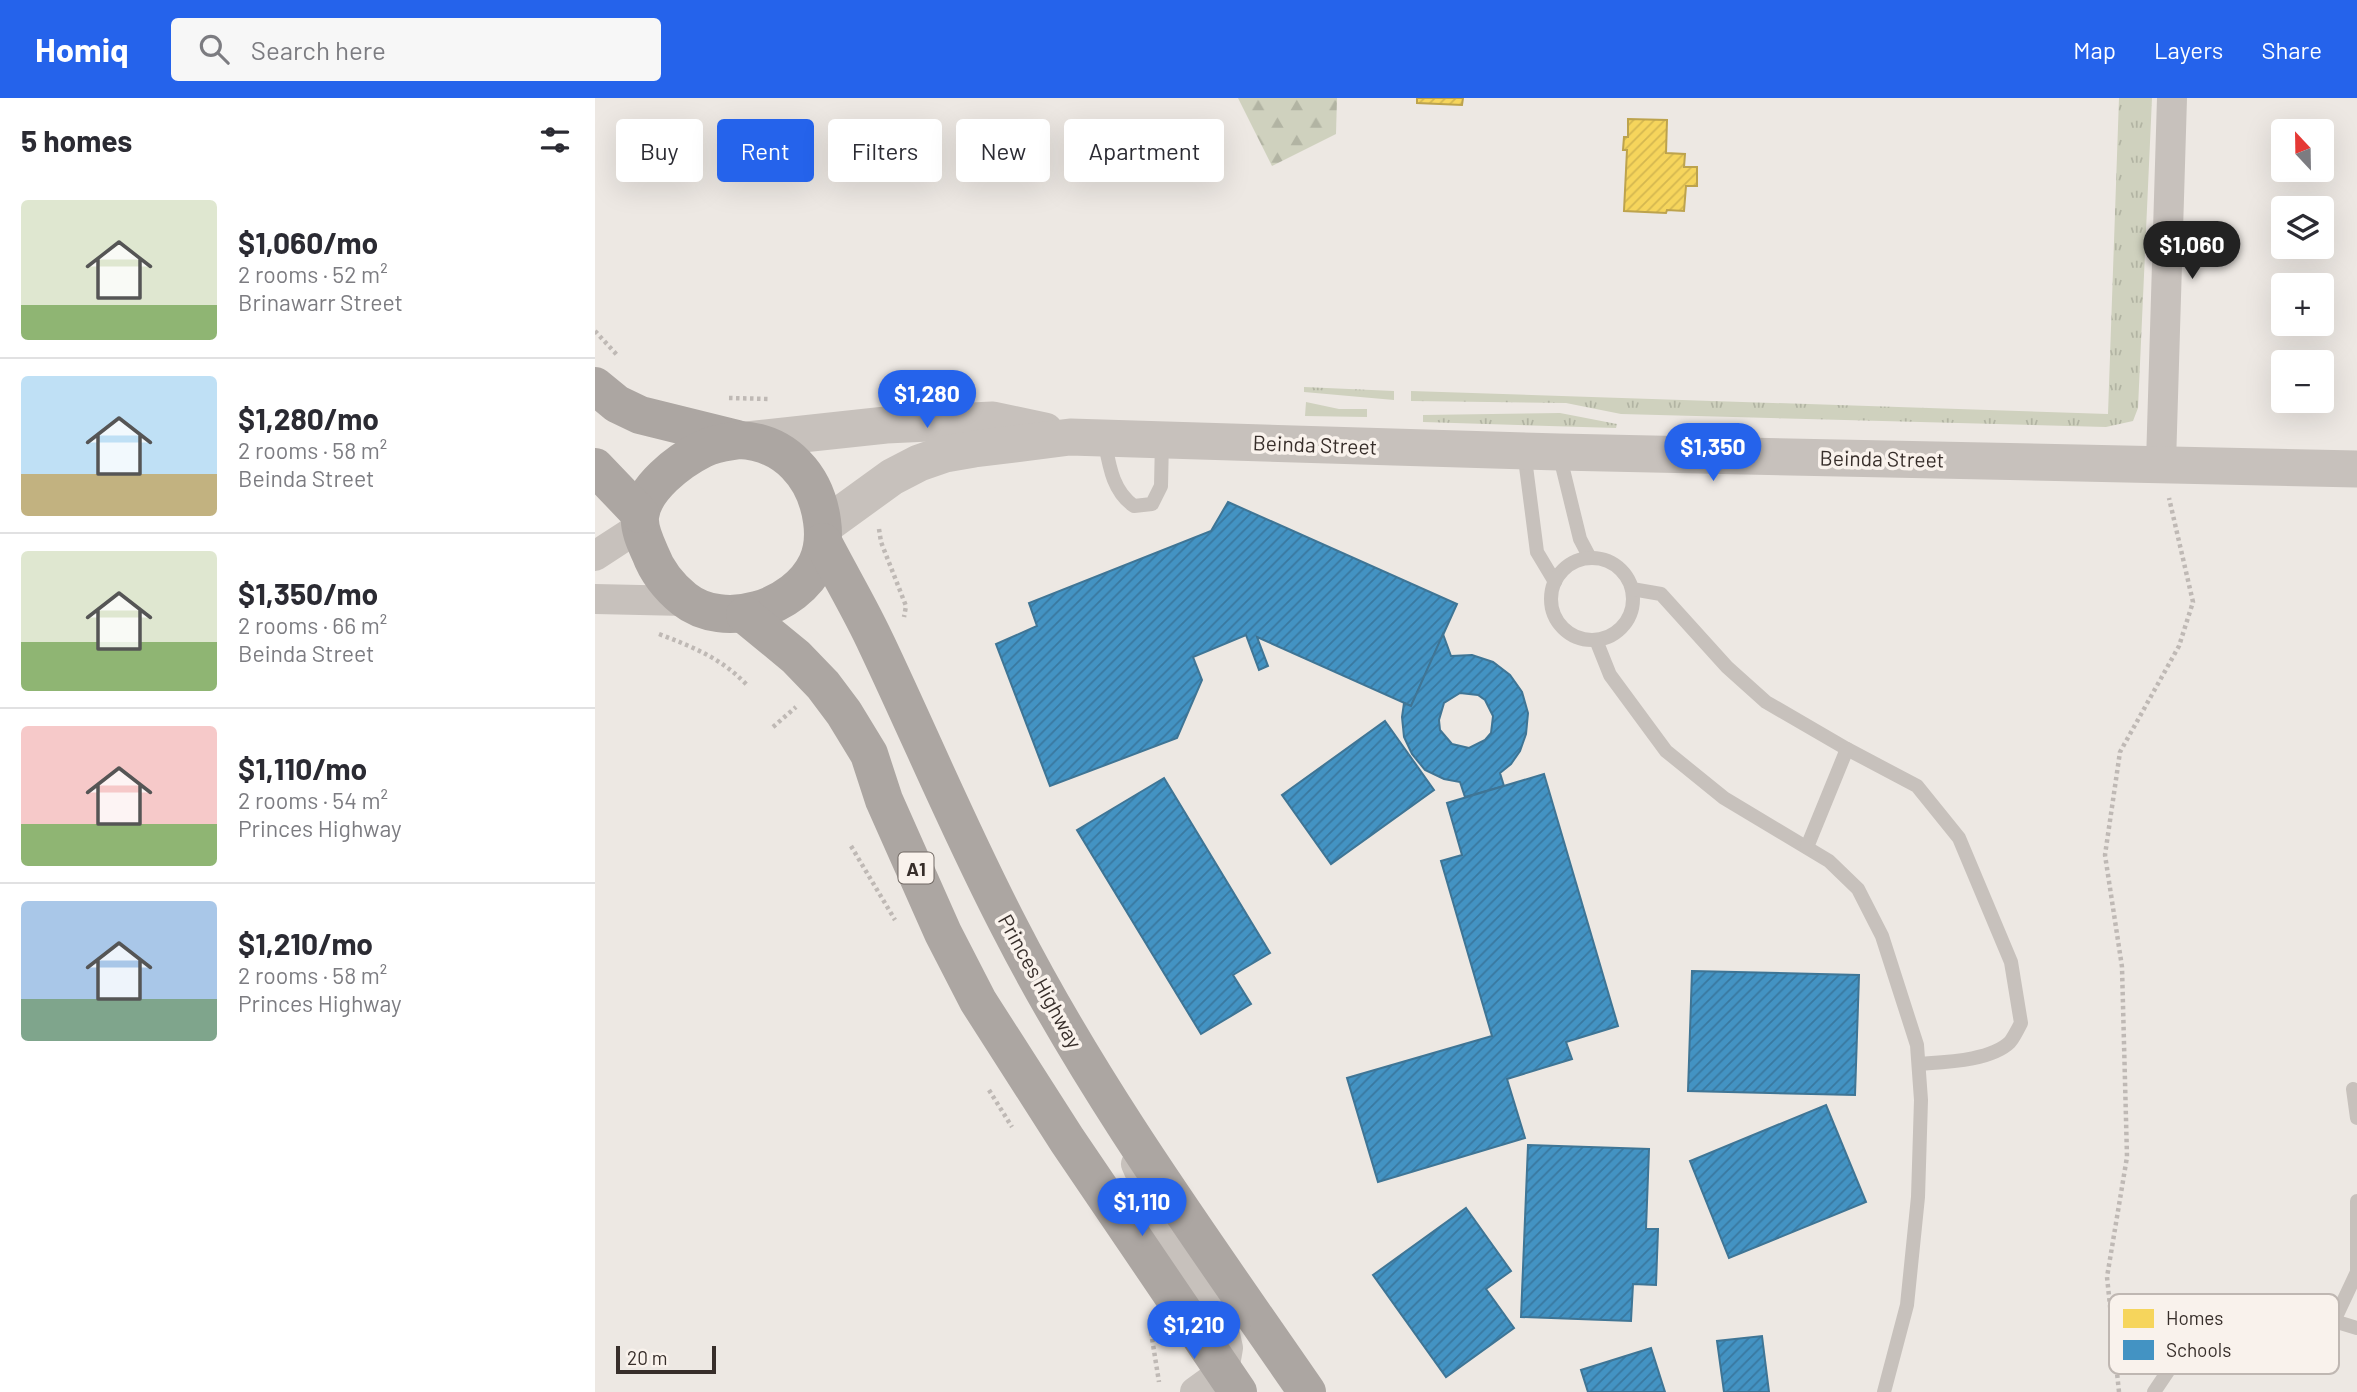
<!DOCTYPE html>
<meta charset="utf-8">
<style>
body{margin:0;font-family:Barlow,sans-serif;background:#f7f7f7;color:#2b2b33;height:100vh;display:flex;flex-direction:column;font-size:26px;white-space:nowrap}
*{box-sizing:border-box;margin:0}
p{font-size:23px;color:#7c7c81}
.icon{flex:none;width:38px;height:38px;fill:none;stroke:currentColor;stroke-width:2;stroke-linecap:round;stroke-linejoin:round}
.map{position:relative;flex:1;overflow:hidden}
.details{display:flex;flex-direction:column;background:#fff;width:595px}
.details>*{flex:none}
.hud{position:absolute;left:21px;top:21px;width:665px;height:63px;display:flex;gap:14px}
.needle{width:46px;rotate:338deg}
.tools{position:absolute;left:1676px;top:21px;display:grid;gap:14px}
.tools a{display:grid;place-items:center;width:63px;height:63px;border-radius:7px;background:#fff;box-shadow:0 7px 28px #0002;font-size:35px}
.scale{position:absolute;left:21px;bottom:18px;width:100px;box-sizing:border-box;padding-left:7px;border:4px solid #372e2a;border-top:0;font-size:19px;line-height:24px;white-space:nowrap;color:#372e2a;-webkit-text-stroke:5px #f9f2ec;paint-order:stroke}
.price{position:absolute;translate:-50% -60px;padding:0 16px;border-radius:24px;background:#2563eb;color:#fff;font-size:23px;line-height:46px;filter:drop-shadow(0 2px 4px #0008)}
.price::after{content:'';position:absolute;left:50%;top:42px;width:21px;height:16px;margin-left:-10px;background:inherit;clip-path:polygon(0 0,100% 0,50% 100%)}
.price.current{background:#222;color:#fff}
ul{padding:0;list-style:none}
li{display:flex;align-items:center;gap:21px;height:175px;padding:0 21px}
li+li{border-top:2px solid #e1e1e2}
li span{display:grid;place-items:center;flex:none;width:196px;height:140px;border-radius:7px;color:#555}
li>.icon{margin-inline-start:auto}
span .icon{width:84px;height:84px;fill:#fffc;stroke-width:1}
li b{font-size:30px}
h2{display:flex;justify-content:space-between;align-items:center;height:84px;padding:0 21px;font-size:30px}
.chip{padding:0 24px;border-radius:7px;background:#fff;box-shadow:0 7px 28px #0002;font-size:24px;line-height:63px}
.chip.current{background:#2563eb;color:#fff}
header{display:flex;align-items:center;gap:42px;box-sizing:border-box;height:98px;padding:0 35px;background:#2563eb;color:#fff}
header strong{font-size:33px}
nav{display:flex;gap:38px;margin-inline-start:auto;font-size:24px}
.search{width:490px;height:63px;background:#f7f7f7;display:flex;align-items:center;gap:18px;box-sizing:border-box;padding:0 24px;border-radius:7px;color:#7c7c81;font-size:26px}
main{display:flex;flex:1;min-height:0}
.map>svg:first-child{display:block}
.grass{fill:url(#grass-tufts)}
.forest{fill:url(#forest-firs)}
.homes{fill:url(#homes-hatch);stroke:#bda34d;stroke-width:2}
.schools{fill:url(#schools-hatch);stroke:#3f7595;stroke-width:2;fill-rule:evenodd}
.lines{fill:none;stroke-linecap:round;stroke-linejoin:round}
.path{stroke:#bfb9b5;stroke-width:4.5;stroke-dasharray:3.5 3.5;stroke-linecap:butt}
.service{stroke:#c7c1bc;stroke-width:14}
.minor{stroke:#c7c1bc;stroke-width:30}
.tertiary{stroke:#c7c1bc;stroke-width:37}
.trunk{stroke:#aca6a2;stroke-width:38}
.labels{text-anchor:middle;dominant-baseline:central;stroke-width:7;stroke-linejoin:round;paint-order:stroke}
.shield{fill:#f9f2ec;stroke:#716964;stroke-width:2}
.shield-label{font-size:19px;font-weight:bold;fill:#372e2a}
.street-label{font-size:21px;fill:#372e2a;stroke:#f9f2ec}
.key{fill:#f9f2ec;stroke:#bfb7b2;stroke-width:2}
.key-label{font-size:19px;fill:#372e2a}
</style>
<header>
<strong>Homiq</strong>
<div class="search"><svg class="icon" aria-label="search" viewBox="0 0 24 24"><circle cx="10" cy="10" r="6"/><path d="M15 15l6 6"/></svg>Search here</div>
<nav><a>Map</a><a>Layers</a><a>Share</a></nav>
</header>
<main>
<section class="details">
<h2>5 homes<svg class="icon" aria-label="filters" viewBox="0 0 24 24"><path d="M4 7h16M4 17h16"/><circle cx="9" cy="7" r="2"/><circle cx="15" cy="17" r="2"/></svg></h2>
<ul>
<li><span style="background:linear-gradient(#dfe7d0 75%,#8fb573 0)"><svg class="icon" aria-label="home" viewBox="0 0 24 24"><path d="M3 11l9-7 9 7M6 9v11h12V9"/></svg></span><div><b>$1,060/mo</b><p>2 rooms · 52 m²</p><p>Brinawarr Street</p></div></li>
<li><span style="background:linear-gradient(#bfe0f5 70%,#c2b280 0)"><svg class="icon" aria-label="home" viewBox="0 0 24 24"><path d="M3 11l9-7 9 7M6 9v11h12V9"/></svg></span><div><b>$1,280/mo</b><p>2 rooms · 58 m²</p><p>Beinda Street</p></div></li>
<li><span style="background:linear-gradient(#dfe7d0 65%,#8fb573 0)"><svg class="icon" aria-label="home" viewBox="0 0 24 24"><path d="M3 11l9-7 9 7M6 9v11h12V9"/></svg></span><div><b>$1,350/mo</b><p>2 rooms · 66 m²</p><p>Beinda Street</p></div></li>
<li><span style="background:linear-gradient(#f6c9c9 70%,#8fb573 0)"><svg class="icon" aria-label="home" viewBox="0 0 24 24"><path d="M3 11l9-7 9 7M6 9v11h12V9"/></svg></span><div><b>$1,110/mo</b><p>2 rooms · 54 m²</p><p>Princes Highway</p></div></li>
<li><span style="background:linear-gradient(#a9c7e8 70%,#7fa58c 0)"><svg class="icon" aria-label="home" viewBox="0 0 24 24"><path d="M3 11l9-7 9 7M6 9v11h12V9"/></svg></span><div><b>$1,210/mo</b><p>2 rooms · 58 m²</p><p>Princes Highway</p></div></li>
</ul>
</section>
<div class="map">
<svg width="1762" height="1294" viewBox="0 0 1762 1294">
<defs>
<pattern id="grass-tufts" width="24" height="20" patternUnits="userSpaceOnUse" patternTransform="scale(1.75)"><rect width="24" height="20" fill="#cfd1be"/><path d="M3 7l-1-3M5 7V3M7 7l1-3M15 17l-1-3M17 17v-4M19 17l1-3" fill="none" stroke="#b2b4a3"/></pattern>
<pattern id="forest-firs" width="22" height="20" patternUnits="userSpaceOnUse" patternTransform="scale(1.75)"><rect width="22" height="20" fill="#cfd1be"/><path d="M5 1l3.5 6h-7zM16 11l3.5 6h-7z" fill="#b2b4a3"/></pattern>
<pattern id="homes-hatch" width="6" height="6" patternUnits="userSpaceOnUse" patternTransform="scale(1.75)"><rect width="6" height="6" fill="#f6d55c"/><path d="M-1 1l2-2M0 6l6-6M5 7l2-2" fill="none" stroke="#d4b750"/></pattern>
<pattern id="schools-hatch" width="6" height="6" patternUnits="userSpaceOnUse" patternTransform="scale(1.75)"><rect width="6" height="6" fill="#4393c3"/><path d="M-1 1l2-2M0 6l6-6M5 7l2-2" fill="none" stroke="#39789f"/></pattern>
</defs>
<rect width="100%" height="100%" fill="#ede8e3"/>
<g class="grass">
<path d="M1524,0H1557L1543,310L1538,323L1511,329L1026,316L971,305L816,303V293L1513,316Z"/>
<path d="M709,289L799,293V302L709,294Z"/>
<path d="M711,304L744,311H772V319L710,318Z"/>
<path d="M965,315L1022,326L1021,330L828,324V317Z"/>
</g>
<path class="forest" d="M643,0H742L741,36L677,68Z"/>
<g class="homes">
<path d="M822,0H868L867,7L822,5Z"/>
<path d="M1033,21L1072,22L1071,55L1090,56L1089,69H1102V88H1091L1089,113L1072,112L1071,115L1029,113L1032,52H1028L1029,39H1033Z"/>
</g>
<g class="schools">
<path d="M633,404L862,506L816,608L662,539L673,568L664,572L651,537L598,559L607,582L582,640L455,688L401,546L442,528L434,505L616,433Z"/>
<path d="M848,536L856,558L877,557L898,564L915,577L927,594L933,615L931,636L925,653L916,666L905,675L909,688L870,699L865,684L849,681L830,672L817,656L809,639L807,619L809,605L816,608ZM865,595L883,597L890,602L898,618L896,635L890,642L874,650L857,646L845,632L844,622L849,605Z"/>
<path d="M790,623L839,692L736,766L687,697Z"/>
<path d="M949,676L1023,928L971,944L977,961L912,981L930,1040L783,1084L752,980L897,938L846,763L867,757L852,705Z"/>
<path d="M569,680L675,855L638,877L656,906L606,936L482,732Z"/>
<path d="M1097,873L1264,877L1260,997L1093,993Z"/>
<path d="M1231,1007L1271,1104L1134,1160L1095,1063Z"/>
<path d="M933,1047L1054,1051L1051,1131H1063L1061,1187L1038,1186L1036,1223L926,1219Z"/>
<path d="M871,1110L916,1173L891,1191L919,1230L851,1279L778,1177Z"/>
<path d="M1167,1238L1174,1294H1129L1122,1243Z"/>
<path d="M1056,1250L1070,1294H993L986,1272Z"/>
</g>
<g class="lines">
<g class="path">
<path d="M0,233L23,258"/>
<path d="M134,300L174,301"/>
<path d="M284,431L286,444L311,508L309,519"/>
<path d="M64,536C98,549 126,560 152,587"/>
<path d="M178,629L201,609"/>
<path d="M256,748L300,822"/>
<path d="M394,992L417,1029"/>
<path d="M556,1234L564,1284"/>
<path d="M1524,1294L1512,1179L1532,1059L1527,869L1510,757L1525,654L1584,548L1598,504L1574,400"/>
</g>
<g class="service">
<path d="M509,340C514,366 517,393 539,408L557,406L566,388L567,342"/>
<path d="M929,353L942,454L960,484"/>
<path d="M964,355L985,441L995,460"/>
<circle cx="997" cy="501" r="41"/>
<path d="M1037,491L1066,496L1132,569L1171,604L1252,651L1322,688L1364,740L1416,864L1426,925C1423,931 1419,939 1415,944C1396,963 1348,964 1324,966"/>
<path d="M1001,542L1015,577L1071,653L1129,700L1234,763L1263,791L1287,838L1322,947L1326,1002L1323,1099L1312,1207L1289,1294"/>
<path d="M1212,749L1252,651"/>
<path d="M1758,991L1762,1020"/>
<path d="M1739,1223L1762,1230"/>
<path d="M1559,1294L1592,1245L1669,1236L1739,1223L1762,1174V1103"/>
</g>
<g class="minor">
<path d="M1566,365L1577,0"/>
<path d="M0,458L46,428"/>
<path d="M0,501L90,503"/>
<path d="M541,1066L566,1123L605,1180L627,1223L633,1250L629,1273L600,1294"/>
</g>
<g class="tertiary">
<path d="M152,342L291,327L398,322L450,333"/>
<path d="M228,429L297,379L324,365L350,356L379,351L475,339L964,354L1762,371"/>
</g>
<g class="trunk">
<path d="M0,288L22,306L45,317L142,341"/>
<path d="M144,342C191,344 221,379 227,423C229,437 228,452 222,465C201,510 129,533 89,501C73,488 62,474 55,455C50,444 44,431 45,419C48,390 84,363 108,351C119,345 133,344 144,342Z"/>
<path d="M0,369L45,416"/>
<path d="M228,444C246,479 266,512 282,547C327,642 367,738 415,830C499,994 608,1143 712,1294"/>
<path d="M150,517L201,559L228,587L249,615L274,656L289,702L348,835L383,903L472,1042L643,1294"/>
</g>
</g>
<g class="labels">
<rect class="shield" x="303.5" y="754.5" width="35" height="31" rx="5"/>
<g class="shield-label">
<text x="321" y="770">A1</text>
</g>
<g class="street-label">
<text transform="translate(720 346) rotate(2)">Beinda Street</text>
<text transform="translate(1287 360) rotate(1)">Beinda Street</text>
<text transform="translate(446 883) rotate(61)">Princes Highway</text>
</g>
</g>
<rect x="1514" y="1196" width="230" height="80" rx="10" class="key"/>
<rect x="1528" y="1211" width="31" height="19" fill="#f6d55c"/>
<rect x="1528" y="1242" width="31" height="20" fill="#4393c3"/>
<g class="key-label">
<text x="1571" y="1227">Homes</text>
<text x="1571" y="1259">Schools</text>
</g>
</svg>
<div class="tools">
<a><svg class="needle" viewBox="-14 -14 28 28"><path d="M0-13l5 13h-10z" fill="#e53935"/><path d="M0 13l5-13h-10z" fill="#7c7c81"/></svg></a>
<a><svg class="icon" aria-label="layers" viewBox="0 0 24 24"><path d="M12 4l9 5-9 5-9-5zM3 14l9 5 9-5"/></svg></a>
<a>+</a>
<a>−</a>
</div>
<div class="scale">20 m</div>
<b class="price current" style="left:1597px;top:183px">$1,060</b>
<b class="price" style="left:332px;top:332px">$1,280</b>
<b class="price" style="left:1118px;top:385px">$1,350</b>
<b class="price" style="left:547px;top:1140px">$1,110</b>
<b class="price" style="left:599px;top:1263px">$1,210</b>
<div class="hud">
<a class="chip">Buy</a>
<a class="chip current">Rent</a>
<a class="chip">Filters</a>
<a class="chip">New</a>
<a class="chip">Apartment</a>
</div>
</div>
</main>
